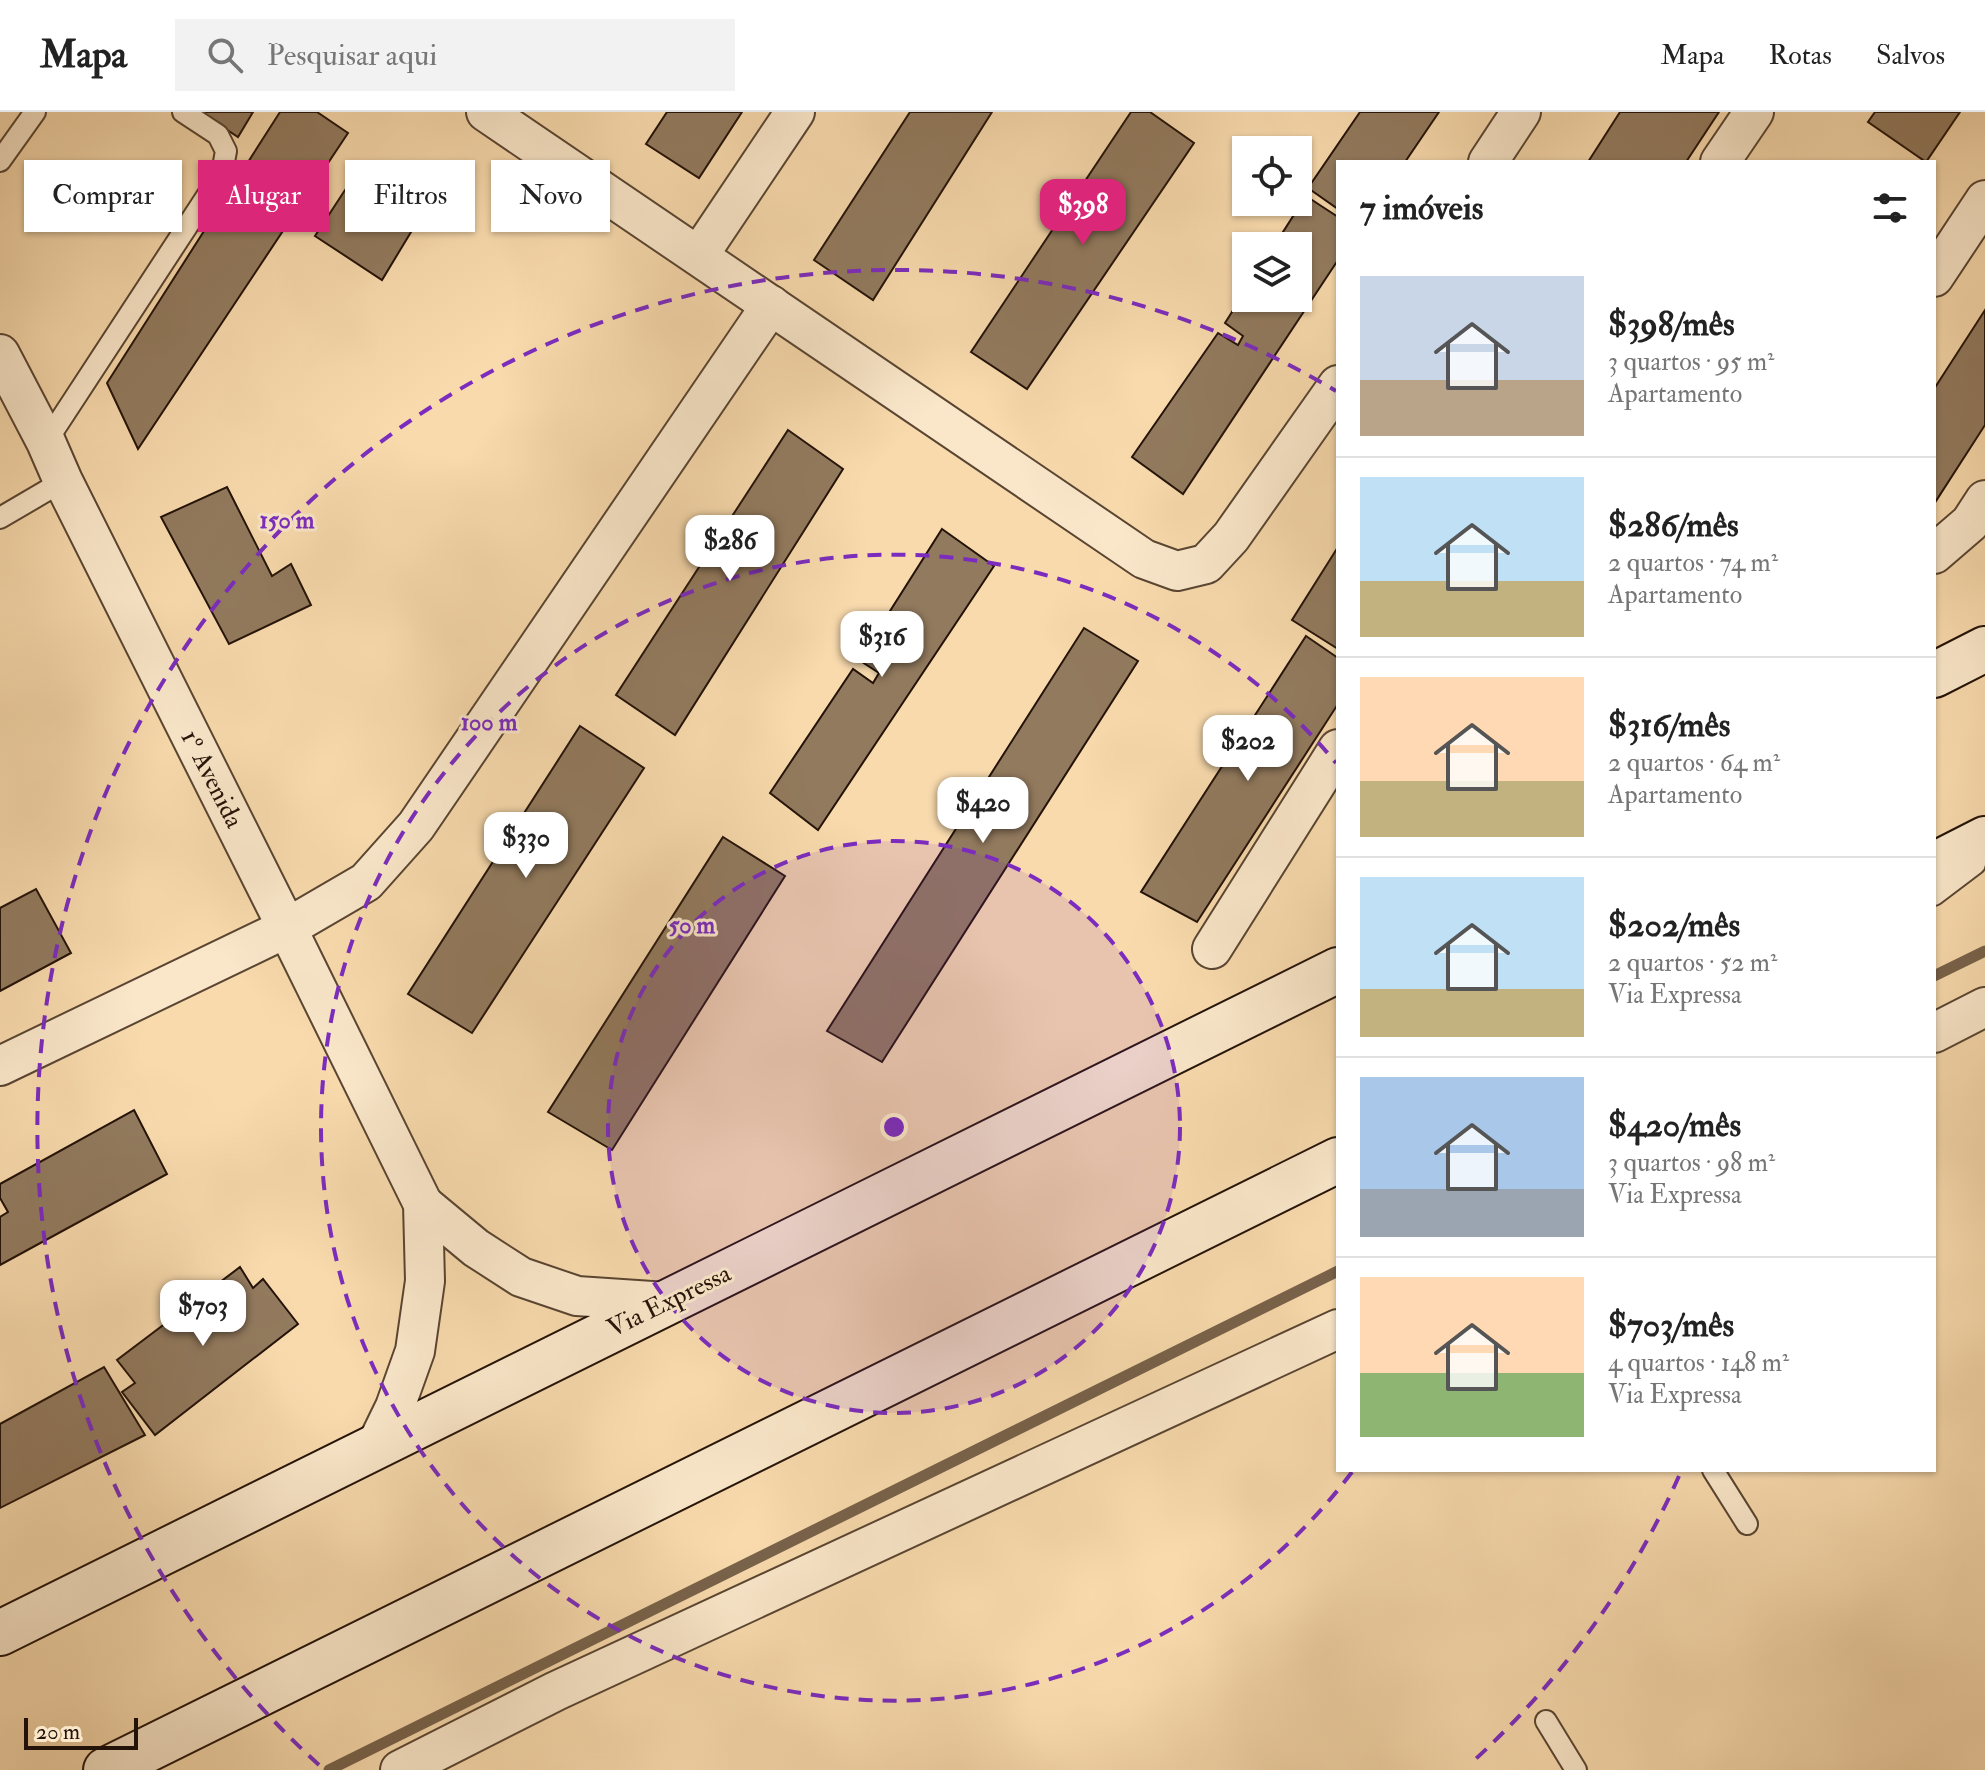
<!DOCTYPE html>
<html lang="pt">
<meta charset="utf-8">
<style>
body{margin:0;font-family:"IM FELL Double Pica",serif;background:#f2f2f2;color:#222;height:100vh;display:flex;flex-direction:column;font-size:30px;white-space:nowrap}
*{box-sizing:border-box;margin:0}
p{font-size:26px;color:#767676}
.icon{flex:none;width:44px;height:44px;fill:none;stroke:currentColor;stroke-width:2;stroke-linecap:round;stroke-linejoin:round}
.map{position:relative;flex:1;overflow:hidden}
.side{position:absolute;left:1336px;top:48px;width:600px;height:1312px;display:flex;flex-direction:column;background:#fff;border-radius:0px;box-shadow:0 2px 6px #0004}
.side>*{flex:none}
.hud{position:absolute;left:24px;top:48px;width:760px;height:72px;display:flex;gap:16px}
.buttons{position:absolute;left:1232px;top:24px;display:grid;gap:16px}
.buttons a{display:grid;place-items:center;width:80px;height:80px;border-radius:0px;background:#fff;box-shadow:0 2px 6px #0004;font-size:40px}
.scale{position:absolute;left:24px;bottom:20px;width:114px;box-sizing:border-box;padding-left:8px;border:4px solid #241309;border-top:0;font-size:22px;line-height:28px;white-space:nowrap;color:#241309;-webkit-text-stroke:6px #fae7ca;paint-order:stroke}
.price{position:absolute;translate:-50% -68px;padding:0 18px;border-radius:16px;background:#fff;color:#222;font-size:26px;line-height:52px;filter:drop-shadow(0 2px 4px #0008)}
.price::after{content:'';position:absolute;left:50%;top:48px;width:24px;height:18px;margin-left:-12px;background:inherit;clip-path:polygon(0 0,100% 0,50% 100%)}
.price.selected{background:#db2777;color:#fff}
ul{padding:0;list-style:none}
li{display:flex;align-items:center;gap:24px;height:200px;padding:0 24px}
li+li{border-top:2px solid #e0e0e0}
li span{display:grid;place-items:center;flex:none;width:224px;height:160px;border-radius:0px;color:#555}
li>.icon{margin-inline-start:auto}
span .icon{width:96px;height:96px;fill:#fffc;stroke-width:1}
li b{font-size:34px}
h2{display:flex;justify-content:space-between;align-items:center;height:96px;padding:0 24px;font-size:34px}
.tag{padding:0 28px;border-radius:0px;background:#fff;box-shadow:0 2px 6px #0004;font-size:28px;line-height:72px}
.tag.selected{background:#db2777;color:#fff}
header{display:flex;align-items:center;gap:48px;box-sizing:border-box;height:112px;padding:0 40px;background:#fff;border-bottom:2px solid #e0e0e0}
header strong{font-size:38px}
nav{display:flex;gap:44px;margin-inline-start:auto;font-size:28px}
.search{width:560px;height:72px;background:#f2f2f2;display:flex;align-items:center;gap:20px;box-sizing:border-box;padding:0 28px;border-radius:0px;color:#767676;font-size:30px}
.map>svg:first-child{display:block}
.lines{fill:none;stroke-linecap:round;stroke-linejoin:round}
.stream{stroke:#78624a;stroke-width:11}
.building{fill:#927a5e;stroke:#241309;stroke-width:2}
.lane-casing{stroke:#594532;stroke-width:24}
.street-casing{stroke:#594532;stroke-width:42}
.secondary-casing{stroke:#241309;stroke-width:48}
.lane{stroke:#fae7ca;stroke-width:20}
.street{stroke:#fae7ca;stroke-width:38}
.secondary{stroke:#fae7ca;stroke-width:44}
.ring{fill:none;stroke:#7b2cbf;stroke-width:4;stroke-dasharray:14 10}
.labels{text-anchor:middle;dominant-baseline:central;stroke-width:6;stroke-linejoin:round;paint-order:stroke}
.street-label{font-size:26px;fill:#241309;stroke:#fae7ca}
.centre{fill:#7b2cbf;stroke:#fae7ca;stroke-width:4}
.ring-label{font-size:24px;text-anchor:middle;font-weight:bold;fill:#7b2cbf;stroke:#fae7ca;stroke-width:6;stroke-linejoin:round;paint-order:stroke}
</style>
<header>
<strong>Mapa</strong>
<div class="search"><svg class="icon" aria-label="search" viewBox="0 0 24 24"><circle cx="10" cy="10" r="6"/><path d="M15 15l6 6"/></svg>Pesquisar aqui</div>
<nav><a>Mapa</a><a>Rotas</a><a>Salvos</a></nav>
</header>
<div class="map">
<svg width="1985" height="1658" viewBox="0 0 1985 1658">
<rect width="100%" height="100%" fill="#f8daad"/>
<filter id="stains"><feTurbulence type="fractalNoise" baseFrequency=".0025" numOctaves="4"/><feColorMatrix values="0 0 0 0 .2 0 0 0 0 .09 0 0 0 0 .02 0 0 0 .5 -.17"/></filter>
<radialGradient id="worn" r=".72"><stop offset=".6" stop-color="#630" stop-opacity="0"/><stop offset="1" stop-color="#630" stop-opacity=".3"/></radialGradient>
<g class="lines">
<g class="stream">
<path d="M1934,864L1985,839"/>
<path d="M329,1658L1338,1159"/>
</g>
</g>
<g class="building">
<path d="M200,0H253L238,25Z"/>
<path d="M280,0H317L348,21L138,337L107,271Z"/>
<path d="M667,0H742L699,66L646,32Z"/>
<path d="M910,0H992L873,188L814,148Z"/>
<path d="M1131,0H1150L1194,31L1027,277L971,240Z"/>
<path d="M1360,0H1439L1405,50H1338V97L1308,76Z"/>
<path d="M1620,0H1719L1686,50H1588Z"/>
<path d="M1875,0H1960L1926,50L1868,10Z"/>
<path d="M345,78L411,120L382,168L315,124Z"/>
<path d="M1306,84L1338,105V148L1183,382L1132,345L1218,221L1238,233L1243,224L1225,211L1246,178V186H1298V134H1274Z"/>
<path d="M1985,198V313L1934,392V277Z"/>
<path d="M788,318L843,357L675,623L616,583Z"/>
<path d="M227,375L272,464L291,452L311,493L229,532L161,405Z"/>
<path d="M942,417L994,454L818,718L770,681L853,557L873,571L879,561L859,548Z"/>
<path d="M1338,435V537L1292,508Z"/>
<path d="M1084,516L1138,549L882,950L827,919Z"/>
<path d="M1306,524L1338,546V592L1197,810L1141,780Z"/>
<path d="M580,614L644,656L472,921L408,882Z"/>
<path d="M723,725L785,764L612,1038L548,1000Z"/>
<path d="M36,777L71,841L0,879V796Z"/>
<path d="M134,998L167,1062L0,1153V1105L8,1100L0,1086V1072Z"/>
<path d="M240,1155L253,1176L263,1167L298,1212L155,1323L122,1280L135,1271L117,1248Z"/>
<path d="M104,1255L145,1323L0,1396V1312Z"/>
</g>
<g class="lines">
<defs>
<g id="lane">
<path d="M0,49L35,0"/>
<path d="M46,330L222,61L226,39L218,23L183,0"/>
<path d="M0,406L63,369"/>
<path d="M1934,783L1975,752"/>
<path d="M1713,1358L1747,1412"/>
<path d="M1546,1609L1576,1658"/>
</g>
<g id="street">
<path d="M486,0L1144,447L1177,459L1206,452L1231,425L1338,273"/>
<path d="M1488,50L1521,0"/>
<path d="M1720,50L1754,0"/>
<path d="M699,143L795,0"/>
<path d="M1934,165L1985,88"/>
<path d="M0,242L46,330L63,369L287,816L423,1092L425,1169L415,1239L395,1295L376,1334"/>
<path d="M1934,442L1970,411L1985,388"/>
<path d="M1212,837L1338,637"/>
<path d="M1934,921L1985,895"/>
<path d="M0,954L287,816L366,770L416,714L771,193"/>
<path d="M423,1092L476,1136L521,1165L577,1184L667,1190"/>
<path d="M400,1658L556,1579L1338,1217"/>
</g>
<g id="secondary">
<path d="M1934,563L1985,537"/>
<path d="M1934,753L1985,727"/>
<path d="M0,1521L1338,858"/>
<path d="M106,1658L1338,1048"/>
</g>
</defs>
<use href="#lane" class="lane-casing"/>
<use href="#street" class="street-casing"/>
<use href="#secondary" class="secondary-casing"/>
<use href="#lane" class="lane"/>
<use href="#street" class="street"/>
<use href="#secondary" class="secondary"/>
</g>
<circle cx="894" cy="1015" r="286" fill="#7b2cbf" fill-opacity=".12"/>
<g class="ring">
<circle cx="894" cy="1015" r="286"/>
<path d="M1352 1360A573 573 0 1 1 1336 651"/>
<path d="M1679 1364A859 859 0 0 1 1469 1653M319 1653A859 859 0 0 1 1336 279"/>
</g>
<g class="labels">
<g class="street-label">
<text transform="translate(212 667) rotate(63)">1º Avenida</text>
<text transform="translate(669 1189) rotate(-26)">Via Expressa</text>
</g>
</g>
<circle cx="894" cy="1015" r="12" class="centre"/>
<g class="ring-label">
<text x="287" y="416">150 m</text>
<text x="489" y="618">100 m</text>
<text x="692" y="821">50 m</text>
</g>
<rect width="100%" height="100%" filter="url(#stains)"/>
<rect width="100%" height="100%" fill="url(#worn)"/>
</svg>
<div class="buttons">
<a><svg class="icon" aria-label="locate" viewBox="0 0 24 24"><circle cx="12" cy="12" r="6"/><path d="M12 2v4M12 18v4M2 12h4M18 12h4"/></svg></a>
<a><svg class="icon" aria-label="layers" viewBox="0 0 24 24"><path d="M12 4l9 5-9 5-9-5zM3 14l9 5 9-5"/></svg></a>
</div>
<div class="scale">20 m</div>
<b class="price selected" style="left:1083px;top:135px">$398</b>
<b class="price" style="left:730px;top:471px">$286</b>
<b class="price" style="left:882px;top:567px">$316</b>
<b class="price" style="left:1248px;top:671px">$202</b>
<b class="price" style="left:983px;top:733px">$420</b>
<b class="price" style="left:526px;top:768px">$330</b>
<b class="price" style="left:203px;top:1236px">$703</b>
<div class="hud">
<a class="tag">Comprar</a>
<a class="tag selected">Alugar</a>
<a class="tag">Filtros</a>
<a class="tag">Novo</a>
</div>
<section class="side">
<h2>7 imóveis<svg class="icon" aria-label="filters" viewBox="0 0 24 24"><path d="M4 7h16M4 17h16"/><circle cx="9" cy="7" r="2"/><circle cx="15" cy="17" r="2"/></svg></h2>
<ul>
<li><span style="background:linear-gradient(#c9d6e8 65%,#b9a48a 0)"><svg class="icon" aria-label="home" viewBox="0 0 24 24"><path d="M3 11l9-7 9 7M6 9v11h12V9"/></svg></span><div><b>$398/mês</b><p>3 quartos · 95 m²</p><p>Apartamento</p></div></li>
<li><span style="background:linear-gradient(#bfe0f5 65%,#c2b280 0)"><svg class="icon" aria-label="home" viewBox="0 0 24 24"><path d="M3 11l9-7 9 7M6 9v11h12V9"/></svg></span><div><b>$286/mês</b><p>2 quartos · 74 m²</p><p>Apartamento</p></div></li>
<li><span style="background:linear-gradient(#ffd9b3 65%,#c2b280 0)"><svg class="icon" aria-label="home" viewBox="0 0 24 24"><path d="M3 11l9-7 9 7M6 9v11h12V9"/></svg></span><div><b>$316/mês</b><p>2 quartos · 64 m²</p><p>Apartamento</p></div></li>
<li><span style="background:linear-gradient(#bfe0f5 70%,#c2b280 0)"><svg class="icon" aria-label="home" viewBox="0 0 24 24"><path d="M3 11l9-7 9 7M6 9v11h12V9"/></svg></span><div><b>$202/mês</b><p>2 quartos · 52 m²</p><p>Via Expressa</p></div></li>
<li><span style="background:linear-gradient(#a9c7e8 70%,#9aa5b1 0)"><svg class="icon" aria-label="home" viewBox="0 0 24 24"><path d="M3 11l9-7 9 7M6 9v11h12V9"/></svg></span><div><b>$420/mês</b><p>3 quartos · 98 m²</p><p>Via Expressa</p></div></li>
<li><span style="background:linear-gradient(#ffd9b3 60%,#8fb573 0)"><svg class="icon" aria-label="home" viewBox="0 0 24 24"><path d="M3 11l9-7 9 7M6 9v11h12V9"/></svg></span><div><b>$703/mês</b><p>4 quartos · 148 m²</p><p>Via Expressa</p></div></li>
</ul>
</section>
</div>
